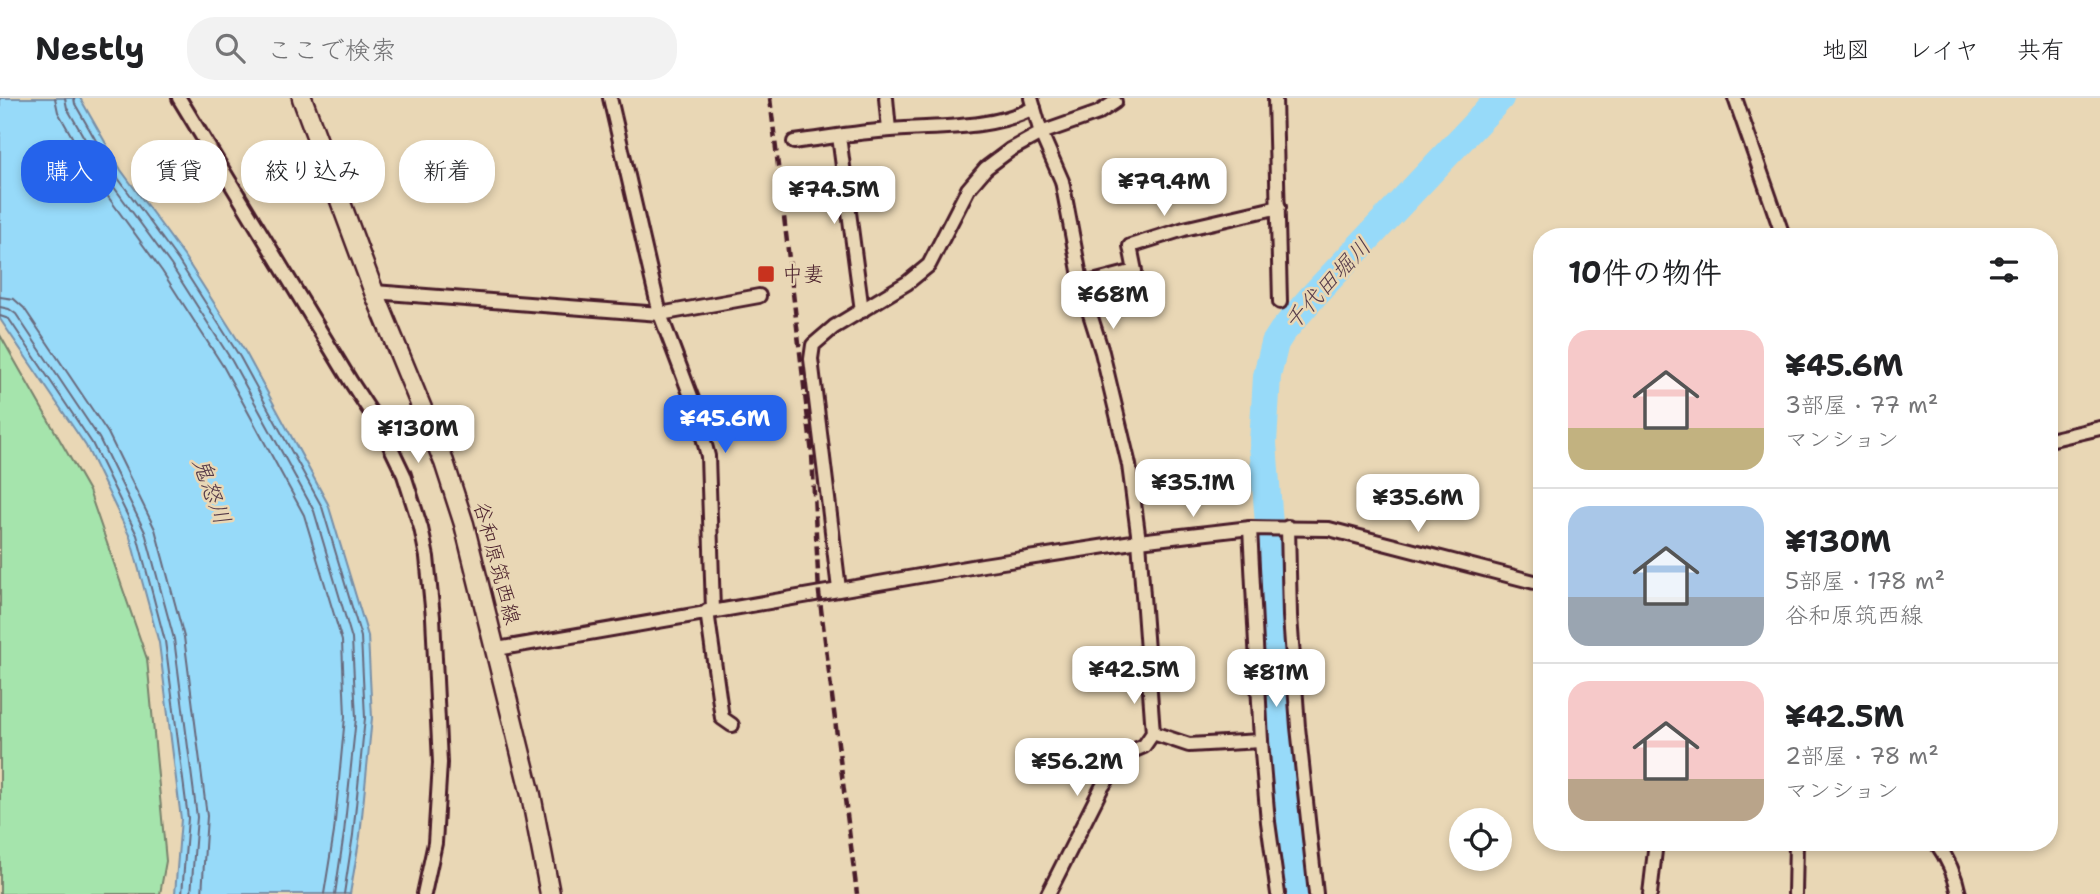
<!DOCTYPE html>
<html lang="ja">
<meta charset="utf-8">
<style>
body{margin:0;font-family:"Shantell Sans","Klee One",sans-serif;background:#f2f2f2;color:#202124;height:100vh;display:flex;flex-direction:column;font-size:26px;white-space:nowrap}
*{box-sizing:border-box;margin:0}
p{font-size:23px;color:#757577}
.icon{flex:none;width:38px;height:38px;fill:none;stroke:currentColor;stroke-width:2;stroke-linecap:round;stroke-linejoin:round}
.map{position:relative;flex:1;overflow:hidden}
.details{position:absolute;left:1533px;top:130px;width:525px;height:623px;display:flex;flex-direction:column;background:#fff;border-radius:28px;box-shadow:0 4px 10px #0003}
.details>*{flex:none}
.guide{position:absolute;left:21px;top:42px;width:665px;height:63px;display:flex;gap:14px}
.controls{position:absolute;left:1449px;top:710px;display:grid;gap:14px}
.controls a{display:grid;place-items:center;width:63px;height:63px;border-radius:50%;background:#fff;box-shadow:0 4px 10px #0003;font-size:35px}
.price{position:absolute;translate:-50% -60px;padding:0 16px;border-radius:14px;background:#fff;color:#222;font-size:23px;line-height:46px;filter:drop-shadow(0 2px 4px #0008)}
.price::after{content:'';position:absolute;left:50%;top:42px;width:21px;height:16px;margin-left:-10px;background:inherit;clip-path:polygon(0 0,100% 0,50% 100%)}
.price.selected{background:#2563eb;color:#fff}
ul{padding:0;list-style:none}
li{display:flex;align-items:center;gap:21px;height:175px;padding:0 35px}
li+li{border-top:2px solid #e0e0e0}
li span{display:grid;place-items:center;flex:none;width:196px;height:140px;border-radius:21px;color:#555}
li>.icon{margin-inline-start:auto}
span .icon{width:84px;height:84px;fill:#fffc;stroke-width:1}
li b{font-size:30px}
h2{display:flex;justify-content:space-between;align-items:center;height:84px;padding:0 35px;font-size:30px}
.pill{padding:0 24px;border-radius:28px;background:#fff;box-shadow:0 4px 10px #0003;font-size:24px;line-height:63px}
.pill.selected{background:#2563eb;color:#fff}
header{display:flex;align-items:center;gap:42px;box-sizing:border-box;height:98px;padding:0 35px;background:#fff;border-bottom:2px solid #e0e0e0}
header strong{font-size:33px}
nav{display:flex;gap:38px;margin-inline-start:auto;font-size:24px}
.search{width:490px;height:63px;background:#f2f2f2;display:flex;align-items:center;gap:18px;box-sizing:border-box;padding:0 24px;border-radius:28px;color:#757577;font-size:26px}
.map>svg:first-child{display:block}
.green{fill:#a5e4ac;stroke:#78826c;stroke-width:2}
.water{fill:#97daf9;stroke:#788fa7;stroke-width:2}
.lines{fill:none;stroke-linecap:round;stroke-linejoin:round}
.shore{stroke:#696a7d;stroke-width:2}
.river{stroke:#97daf9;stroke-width:28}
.street-casing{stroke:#4a1f2b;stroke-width:18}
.secondary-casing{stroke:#4a1f2b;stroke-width:23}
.street{stroke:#e9d7b5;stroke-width:12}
.secondary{stroke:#e9d7b5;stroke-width:18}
.rail{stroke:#4a1f2b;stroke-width:4.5;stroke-dasharray:10 5;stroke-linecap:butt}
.poi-dot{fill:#c8321e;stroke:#e9d7b5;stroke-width:2.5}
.labels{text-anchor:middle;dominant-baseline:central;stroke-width:5;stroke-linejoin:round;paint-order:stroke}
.poi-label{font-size:21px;fill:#4a1f2b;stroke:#e9d7b5;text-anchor:start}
.street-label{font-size:21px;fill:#4a1f2b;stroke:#e9d7b5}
.water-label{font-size:23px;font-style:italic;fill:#563b4a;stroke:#e9d7b5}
</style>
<header>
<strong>Nestly</strong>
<div class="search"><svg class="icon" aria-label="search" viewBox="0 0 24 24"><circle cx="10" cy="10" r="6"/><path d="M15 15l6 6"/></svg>ここで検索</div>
<nav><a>地図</a><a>レイヤ</a><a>共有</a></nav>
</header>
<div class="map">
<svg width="2100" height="796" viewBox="0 0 2100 796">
<rect width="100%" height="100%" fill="#e9d7b5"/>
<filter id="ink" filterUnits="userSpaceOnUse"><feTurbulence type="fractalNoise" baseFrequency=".0143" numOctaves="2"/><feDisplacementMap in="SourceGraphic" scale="14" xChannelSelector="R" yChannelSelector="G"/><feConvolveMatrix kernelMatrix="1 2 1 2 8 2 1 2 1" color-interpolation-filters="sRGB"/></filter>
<g filter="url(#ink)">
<path class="green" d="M0,237L89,393L147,561L166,763L160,796H0Z"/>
<path class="water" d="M0,0H80L121,72L184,158L246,255L328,406L368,538L372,620L360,738L350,796H175L181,721L159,545L130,439L86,348L0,221Z"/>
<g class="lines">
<g class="shore">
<path d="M55,0L58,14L98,85L162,173L223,268L304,417L342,543L345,619L334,734L324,796"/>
<path d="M65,0L67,10L108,81L171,167L232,263L314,413L352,541L356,620L344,735L335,796"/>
<path d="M74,0L75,6L115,76L178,162L240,259L322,409L361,539L365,620L353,737L344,796"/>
<path d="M0,199L14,201L24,210L108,335L155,431L184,539L207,718L202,796"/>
<path d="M0,209L9,211L16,216L99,340L145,434L174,541L197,719L191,796"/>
<path d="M0,218L9,221L92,345L137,437L165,543L188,720L182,796"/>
</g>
<path class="river" d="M1297,796L1278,588L1276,522L1263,345L1267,278L1275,245L1282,234L1314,197L1500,0"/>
<defs>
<g id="street">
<path d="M179,0L351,284L383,333L404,377L421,430L427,459L433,519L440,665L435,745L424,796"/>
<path d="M610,0L660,216L695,309L708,358L713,512"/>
<path d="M886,0L889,32"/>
<path d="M1031,0L1041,35L1062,83L1083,194L1102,254L1129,367L1139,443L1153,635L1189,647L1261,643"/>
<path d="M1275,0L1280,204"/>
<path d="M1735,0L1783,138"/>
<path d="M839,38L862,213"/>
<path d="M794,44C826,40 858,34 891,32C939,28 990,32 1034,10"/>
<path d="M1081,187L1135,173L1130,148L1184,131L1279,109"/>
<path d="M374,194L660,216L759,198"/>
<path d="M2049,342L2100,330"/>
<path d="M1288,429L1290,518L1298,629L1316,796"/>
<path d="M1250,430L1261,643L1268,724L1278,796"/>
<path d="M839,491L811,261L813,247L834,229L907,185L929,167L968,91L986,70L1010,52L1041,35L1098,15L1115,4"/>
<path d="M707,513L722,620L732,627"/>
<path d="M497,551L983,467L1139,443L1250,430L1329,431L1542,486"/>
<path d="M1936,744C1948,761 1955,776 1959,796"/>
<path d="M1048,796L1102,689L1118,666L1130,654L1144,648L1153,635"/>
<path d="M1650,796L1656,744"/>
<path d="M1795,796L1796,744"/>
</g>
<path id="secondary" d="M302,0L374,194L444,364L464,426L531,697L550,796"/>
</defs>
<use href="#street" class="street-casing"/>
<use href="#secondary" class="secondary-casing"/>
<use href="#street" class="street"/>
<use href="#secondary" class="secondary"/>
<path class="rail" d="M770,0L812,356L819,495L857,796"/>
</g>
</g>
<rect class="poi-dot" x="757" y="167" width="18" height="18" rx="3.5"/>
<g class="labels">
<g class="poi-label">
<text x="782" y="176">中妻</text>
</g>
<g class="street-label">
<text transform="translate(497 465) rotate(75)">谷和原筑西線</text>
</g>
<g class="water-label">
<text transform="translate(1327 186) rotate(-47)">千代田堀川</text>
<text transform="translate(212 393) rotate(70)">鬼怒川</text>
</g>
</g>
</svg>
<div class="controls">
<a><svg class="icon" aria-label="locate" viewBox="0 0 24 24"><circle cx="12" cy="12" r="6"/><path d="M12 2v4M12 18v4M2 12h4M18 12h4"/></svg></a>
</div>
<b class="price" style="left:1164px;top:120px">¥79.4M</b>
<b class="price" style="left:834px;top:128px">¥74.5M</b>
<b class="price" style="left:1113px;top:233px">¥68M</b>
<b class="price selected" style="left:725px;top:357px">¥45.6M</b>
<b class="price" style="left:418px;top:367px">¥130M</b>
<b class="price" style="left:1193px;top:421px">¥35.1M</b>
<b class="price" style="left:1418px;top:436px">¥35.6M</b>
<b class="price" style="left:1134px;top:608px">¥42.5M</b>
<b class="price" style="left:1276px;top:611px">¥81M</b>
<b class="price" style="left:1077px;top:700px">¥56.2M</b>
<div class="guide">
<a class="pill selected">購入</a>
<a class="pill">賃貸</a>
<a class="pill">絞り込み</a>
<a class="pill">新着</a>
</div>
<section class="details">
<h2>10件の物件<svg class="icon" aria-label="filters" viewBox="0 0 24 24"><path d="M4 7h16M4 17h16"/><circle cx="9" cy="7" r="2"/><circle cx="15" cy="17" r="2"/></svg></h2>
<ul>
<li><span style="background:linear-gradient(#f6c9c9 70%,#c2b280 0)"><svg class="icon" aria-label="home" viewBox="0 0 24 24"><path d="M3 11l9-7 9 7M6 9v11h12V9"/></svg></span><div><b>¥45.6M</b><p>3部屋 · 77 m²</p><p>マンション</p></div></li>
<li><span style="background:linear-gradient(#a9c7e8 65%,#9aa5b1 0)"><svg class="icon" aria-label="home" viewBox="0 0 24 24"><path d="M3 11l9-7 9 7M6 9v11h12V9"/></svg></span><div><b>¥130M</b><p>5部屋 · 178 m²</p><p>谷和原筑西線</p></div></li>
<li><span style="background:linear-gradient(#f6c9c9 70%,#b9a48a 0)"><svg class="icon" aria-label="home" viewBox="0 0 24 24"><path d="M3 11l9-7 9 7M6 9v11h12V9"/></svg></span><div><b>¥42.5M</b><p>2部屋 · 78 m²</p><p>マンション</p></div></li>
</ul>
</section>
</div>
